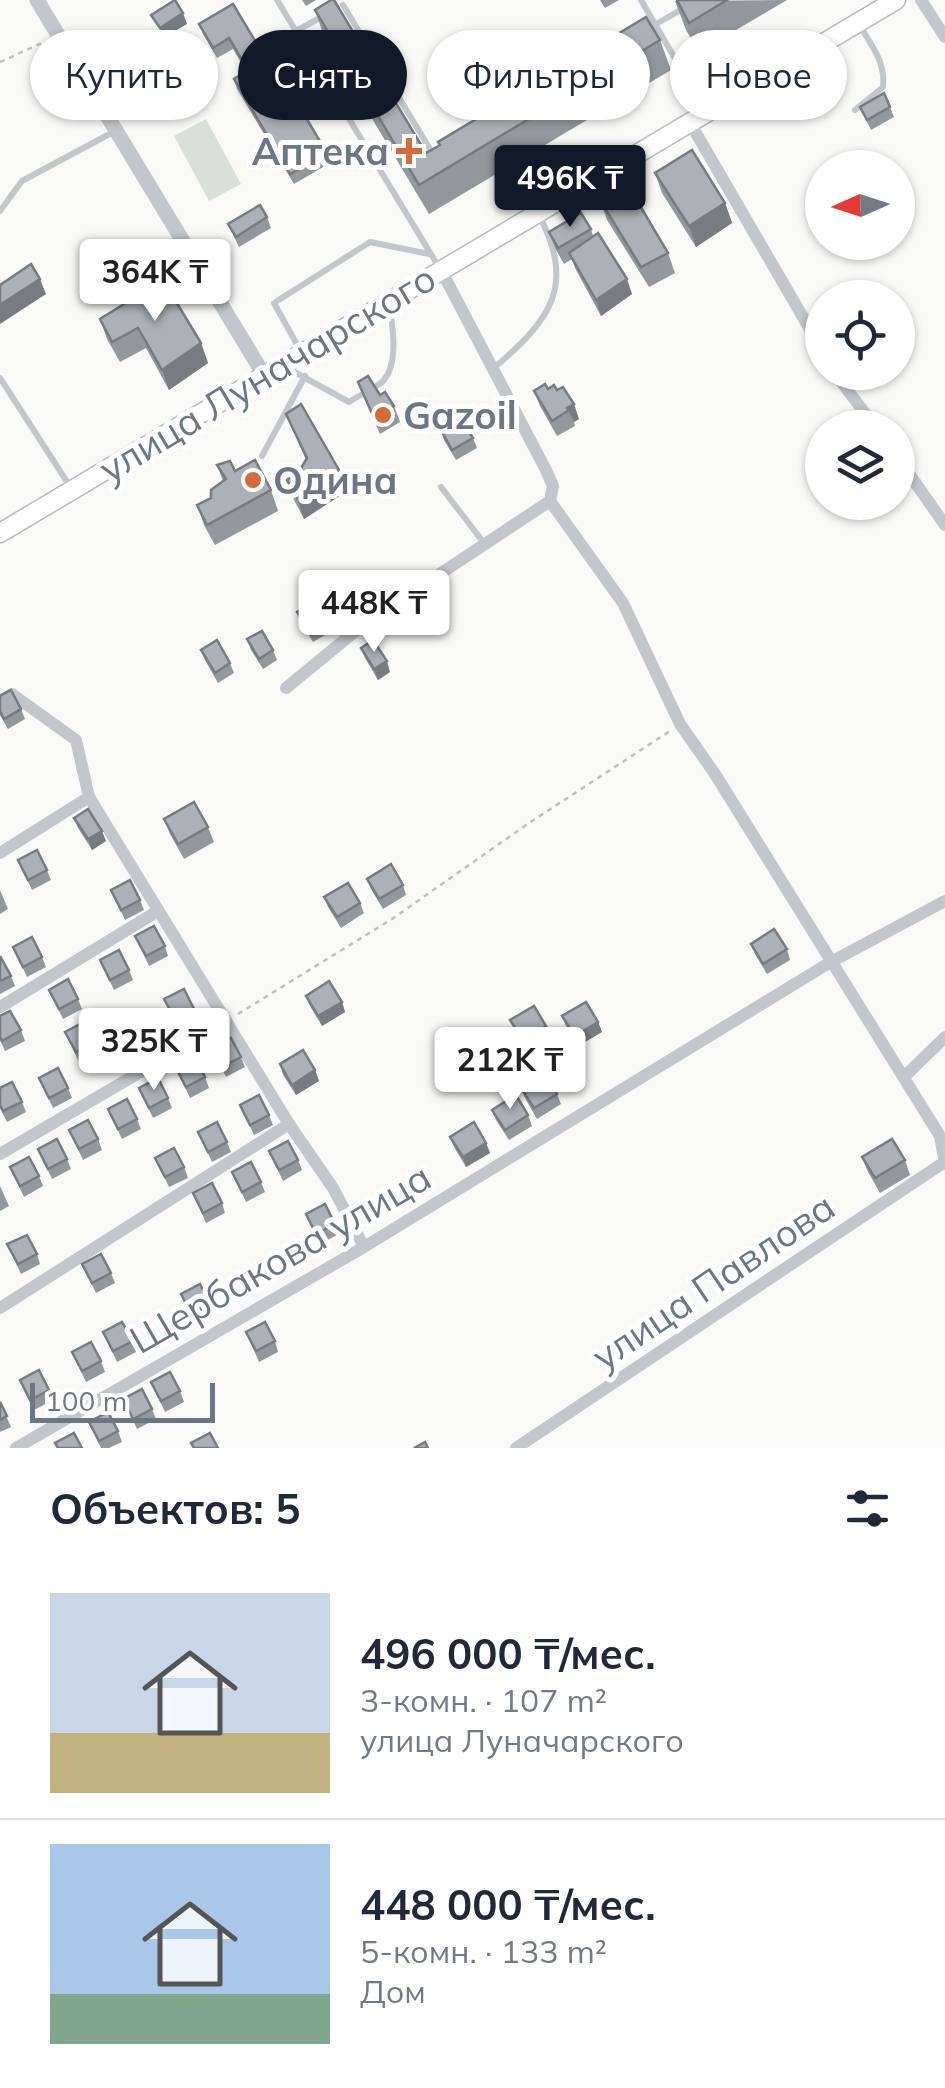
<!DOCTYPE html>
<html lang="ru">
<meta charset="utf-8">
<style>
body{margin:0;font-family:Mulish,sans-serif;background:#f2f2f3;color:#1f2937;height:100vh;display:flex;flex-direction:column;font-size:38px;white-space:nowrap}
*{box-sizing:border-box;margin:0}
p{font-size:32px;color:#747a83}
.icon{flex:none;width:55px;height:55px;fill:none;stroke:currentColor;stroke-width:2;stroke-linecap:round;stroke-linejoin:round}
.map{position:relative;height:1448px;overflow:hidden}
.sheet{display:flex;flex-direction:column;background:#fff;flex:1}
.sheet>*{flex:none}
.hud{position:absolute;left:30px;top:30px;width:885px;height:90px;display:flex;gap:20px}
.needle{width:65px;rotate:267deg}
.buttons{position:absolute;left:805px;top:150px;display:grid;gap:20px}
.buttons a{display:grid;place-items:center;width:110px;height:110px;border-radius:50%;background:#fff;box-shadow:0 2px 8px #0004;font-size:50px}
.scale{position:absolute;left:30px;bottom:25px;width:185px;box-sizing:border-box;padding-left:10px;border:5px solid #6b7785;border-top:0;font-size:28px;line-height:35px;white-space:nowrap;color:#6b7785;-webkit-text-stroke:8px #fff;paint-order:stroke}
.price{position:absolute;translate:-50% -85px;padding:0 22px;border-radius:10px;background:#fff;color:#222;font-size:32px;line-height:65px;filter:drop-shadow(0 2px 5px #0008)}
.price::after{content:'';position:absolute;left:50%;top:60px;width:30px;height:22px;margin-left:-15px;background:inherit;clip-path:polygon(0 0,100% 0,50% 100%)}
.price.current{background:#111827;color:#fff}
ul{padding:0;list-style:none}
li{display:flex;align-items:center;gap:30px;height:250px;padding:0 50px}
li+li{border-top:2px solid #e0e1e3}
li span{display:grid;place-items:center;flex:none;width:280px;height:200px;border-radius:0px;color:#555}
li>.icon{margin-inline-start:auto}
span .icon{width:120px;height:120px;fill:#fffc;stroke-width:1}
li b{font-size:42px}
h2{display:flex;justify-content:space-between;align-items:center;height:120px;padding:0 50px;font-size:42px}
.tag{padding:0 35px;border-radius:45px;background:#fff;box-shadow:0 2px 8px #0004;font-size:35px;line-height:90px}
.tag.current{background:#111827;color:#fff}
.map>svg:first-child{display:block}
.green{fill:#dadfd8}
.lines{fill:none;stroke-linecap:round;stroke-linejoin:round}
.secondary-casing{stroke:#b6babe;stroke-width:21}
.path{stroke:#bdbfc2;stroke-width:2.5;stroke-dasharray:5 5;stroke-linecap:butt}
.service{stroke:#c3c6ca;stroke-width:6}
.minor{stroke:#c3c6ca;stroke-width:12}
.tertiary{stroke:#c3c6ca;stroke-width:15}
.secondary{stroke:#fff;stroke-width:18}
.wall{fill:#93989d}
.shaded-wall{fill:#787c80}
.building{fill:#abb1b7;stroke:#787c80;stroke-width:2.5}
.poi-dot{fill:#d36c3c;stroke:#fff;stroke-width:4}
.labels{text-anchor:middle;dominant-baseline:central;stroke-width:10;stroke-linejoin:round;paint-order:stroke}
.poi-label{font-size:38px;font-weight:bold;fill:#6b7785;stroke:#fff;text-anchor:start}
.street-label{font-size:38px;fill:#6b7785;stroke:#fff}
</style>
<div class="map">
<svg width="945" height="1448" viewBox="0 0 945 1448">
<rect width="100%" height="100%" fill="#f9f9f7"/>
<path class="green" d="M206,119L241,184L209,201L174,136Z"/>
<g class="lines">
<defs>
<path id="secondary" d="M0,533L896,0"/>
</defs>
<use href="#secondary" class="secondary-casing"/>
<g class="path">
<path d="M0,62L44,42"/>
<path d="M238,1014L392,919L529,823L670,731"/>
</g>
<g class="service">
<path d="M277,0L440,269"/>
<path d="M641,0L705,110"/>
<path d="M343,5L433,154"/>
<path d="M296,31L325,15"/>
<path d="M644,31L698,0"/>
<path d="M855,110L883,87C886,63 872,46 860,26"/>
<path d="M0,211L22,181L115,131"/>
<path d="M300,350L274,303L370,242L429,254"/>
<path d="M287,368L349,402C359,395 377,388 384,380C399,362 393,326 389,306"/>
<path d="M494,368C552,318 576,286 538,213"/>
<path d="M0,378L71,488"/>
<path d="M262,456L305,376"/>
<path d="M441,487L484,543"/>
</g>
<g class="minor">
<path d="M921,0L945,37"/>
<path d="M689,121L811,331L822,358"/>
<path d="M834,372L876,428"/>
<path d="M898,458L945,525"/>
<path d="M550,501L623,603L680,724L715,774L940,1136L945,1164"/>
<path d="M286,688L364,624L550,501L553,486L546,470L441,270"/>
<path d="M0,701L12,694L76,740L89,797L289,1124L333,1188L364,1247"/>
<path d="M0,853L89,797"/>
<path d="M0,1007L158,911"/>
<path d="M904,1077L945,1037"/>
<path d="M0,1154L226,1022"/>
<path d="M0,1308L289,1124"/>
<path d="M16,1448L364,1247L829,963L945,901"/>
<path d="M516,1448L943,1163"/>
</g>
<path class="tertiary" d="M37,0L264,375"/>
<use href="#secondary" class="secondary"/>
</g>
<g class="wall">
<path d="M302,0H316L306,6Z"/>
<path d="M600,0H619L605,8Z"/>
<path d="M787,0L699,52L686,30L675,1Z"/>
<path d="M233,4L266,59L327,153L330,163L294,184L237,89L234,79L246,71L233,49L217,58L203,34L199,24Z"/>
<path d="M315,10L426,153L660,40L671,70L429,214L325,40Z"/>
<path d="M884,93L894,117L871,130L860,107Z"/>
<path d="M655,173L725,203L732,223L696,247L662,193Z"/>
<path d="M600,200L668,253L675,273L649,287L607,220Z"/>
<path d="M267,217L271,228L239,247L228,224Z"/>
<path d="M591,229L593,236L632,294L601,316L575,268L572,259L564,264L555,248L549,232Z"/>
<path d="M100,319L201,343L208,363L169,390L146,348L120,362L107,339Z"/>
<path d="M358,382L380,395L394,406L400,422L380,434Z"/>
<path d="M548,389L579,419L574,422L575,426L557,436L540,406L534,391Z"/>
<path d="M286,414L347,491L304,519L294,500L287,480L300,470L306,460Z"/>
<path d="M441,430L473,438L477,448L456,460L444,440Z"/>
<path d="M217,465L235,471L271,490L278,511L215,545L204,525L197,505L211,498L223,481Z"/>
<path d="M297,612L333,618L337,628L313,642L301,622Z"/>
<path d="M247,639L273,650L277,660L263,669L251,650Z"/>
<path d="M361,648L390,672L378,680L365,658Z"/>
<path d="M201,650L230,663L234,673L218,683L205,660Z"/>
<path d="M0,696L21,709L25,719L8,729L0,715Z"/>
<path d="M74,818L106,841L92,850L78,828Z"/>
<path d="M164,819L208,827L214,842L184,859L170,834Z"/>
<path d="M18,860L47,870L51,880L32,890Z"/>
<path d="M367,879L403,885L406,895L383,909L371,889Z"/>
<path d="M0,890L8,909L0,914Z"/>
<path d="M111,890L140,900L144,910L125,920Z"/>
<path d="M324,897L360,903L364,913L341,928L328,907Z"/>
<path d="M135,936L165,946L168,956L149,966Z"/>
<path d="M751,944L787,949L790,960L767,974L755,954Z"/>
<path d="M13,947L42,957L46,967L27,977Z"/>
<path d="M0,956L11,976L15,986L0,994Z"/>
<path d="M100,960L129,970L133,980L114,990Z"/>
<path d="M49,990L78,999L82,1009L63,1019Z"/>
<path d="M306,996L342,1002L345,1012L322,1026L310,1006Z"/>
<path d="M164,999L194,1009L198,1019L178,1029Z"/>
<path d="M0,1016L21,1030L25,1041L5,1051L0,1040Z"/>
<path d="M562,1016L598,1022L602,1032L578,1046L566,1026Z"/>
<path d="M510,1020L546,1026L550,1036L526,1051L514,1030Z"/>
<path d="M95,1029L125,1039L128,1049L109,1059Z"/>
<path d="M65,1032L95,1042L98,1052L79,1062Z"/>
<path d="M212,1047L241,1057L245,1067L226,1077Z"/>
<path d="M280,1064L315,1070L319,1081L296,1095L283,1075Z"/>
<path d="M176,1068L205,1077L209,1088L190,1098Z"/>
<path d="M39,1078L68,1088L72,1098L53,1108Z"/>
<path d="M0,1088L22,1102L26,1112L7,1122L0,1108Z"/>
<path d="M139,1088L168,1098L172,1108L153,1118Z"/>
<path d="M521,1088L557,1094L561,1104L537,1119L525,1098Z"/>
<path d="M240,1105L269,1115L273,1125L254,1135Z"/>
<path d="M108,1109L137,1119L141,1129L122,1139Z"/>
<path d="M492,1110L528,1115L532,1126L509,1140L496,1120Z"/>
<path d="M69,1130L98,1139L102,1150L83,1160Z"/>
<path d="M198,1132L227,1142L231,1152L212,1162Z"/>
<path d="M450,1137L486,1143L490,1153L466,1167L454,1147Z"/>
<path d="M38,1149L67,1159L71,1169L52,1179Z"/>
<path d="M269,1151L298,1160L302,1170L283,1181Z"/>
<path d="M862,1157L905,1160L910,1175L880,1193L868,1172Z"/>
<path d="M155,1158L184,1167L188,1178L169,1187Z"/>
<path d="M10,1167L39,1176L43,1186L24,1197Z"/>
<path d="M232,1172L261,1182L265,1192L246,1202Z"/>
<path d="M0,1186L9,1206L0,1211Z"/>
<path d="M193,1193L222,1203L225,1213L206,1223Z"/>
<path d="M306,1214L335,1224L339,1234L320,1244Z"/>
<path d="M7,1244L37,1254L40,1264L21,1274Z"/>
<path d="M82,1264L111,1273L115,1283L96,1293Z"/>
<path d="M181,1294L210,1304L214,1314L195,1324Z"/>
<path d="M103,1332L133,1341L136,1352L117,1362Z"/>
<path d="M246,1332L275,1341L278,1352L259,1362Z"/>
<path d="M72,1352L101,1361L105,1372L86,1382Z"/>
<path d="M20,1380L49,1390L53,1400L34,1410Z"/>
<path d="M151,1382L180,1391L184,1402L165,1412Z"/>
<path d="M123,1399L152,1409L156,1419L137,1429Z"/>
<path d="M0,1402L11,1427L0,1432Z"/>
<path d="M89,1422L118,1431L122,1442L109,1448H101Z"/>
</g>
<g class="shaded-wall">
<path d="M183,13L187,24L163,38L160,28Z"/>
<path d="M725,203L732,223L696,247L689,226Z"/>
<path d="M40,279L46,294L0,324V305Z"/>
<path d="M627,279L632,294L601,316L596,300Z"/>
<path d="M201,343L208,363L169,390L162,370Z"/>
<path d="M574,404L579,419L574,422L567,408Z"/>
<path d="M339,470L347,491L304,519L297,498Z"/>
<path d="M387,661L390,672L378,680L374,669Z"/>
<path d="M102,831L106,841L92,850L88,839Z"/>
<path d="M342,1002L345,1012L322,1026L318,1016Z"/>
<path d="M598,1022L602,1032L578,1046L575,1036Z"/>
<path d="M546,1026L550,1036L526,1051L523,1040Z"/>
<path d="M315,1070L319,1081L296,1095L292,1085Z"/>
<path d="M486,1143L490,1153L466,1167L463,1157Z"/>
</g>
<g class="building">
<path d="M175,0L183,13L160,28L151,15Z"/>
<path d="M331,0H334L426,153L440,145L438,142L646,17L660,40L419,185L315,10Z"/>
<path d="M677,0H727L689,23Z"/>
<path d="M233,4L266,59L270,57L327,153L290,174L234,79L248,70L229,38L213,48L199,24Z"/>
<path d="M884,93L890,107L867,120L860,107Z"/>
<path d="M692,150L725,203L689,226L655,173Z"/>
<path d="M626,182L668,253L641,267L600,200Z"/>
<path d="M260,205L267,217L236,237L228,224Z"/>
<path d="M581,213L591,229L558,248L549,232Z"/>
<path d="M598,233L627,279L596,300L569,253Z"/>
<path d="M31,264L40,279L0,305V285Z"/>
<path d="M163,280L201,343L162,370L138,328L112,342L100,319Z"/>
<path d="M368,376L380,395L385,392L394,406L374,418L358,382Z"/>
<path d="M545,384L548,389L554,385L557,390L563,387L574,404L567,408L569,410L552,421L534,391Z"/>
<path d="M301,404L339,470L297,498L287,480L300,470L307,458L286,414Z"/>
<path d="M461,418L473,438L452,450L441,430Z"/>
<path d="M255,460L271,490L207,525L197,505L211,498V490L226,479L217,465L230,461L235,471Z"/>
<path d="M321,598L333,618L310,632L297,612Z"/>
<path d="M262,631L273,650L259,659L247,639Z"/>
<path d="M217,640L230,663L215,673L201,650Z"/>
<path d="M373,640L387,661L374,669L361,648Z"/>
<path d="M11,690L21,709L4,719L0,711V696Z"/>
<path d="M194,802L208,827L178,844L164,819Z"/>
<path d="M88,809L102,831L88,839L74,818Z"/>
<path d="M37,850L47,870L28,880L18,860Z"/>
<path d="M391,864L403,885L379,899L367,879Z"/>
<path d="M130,880L140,900L121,910L111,890Z"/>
<path d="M348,883L360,903L337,917L324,897Z"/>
<path d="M154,926L165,946L146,956L135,936Z"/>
<path d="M774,929L787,949L763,964L751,944Z"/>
<path d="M32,937L42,957L23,967L13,947Z"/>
<path d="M119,950L129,970L110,980L100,960Z"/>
<path d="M0,956L11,976L0,981Z"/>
<path d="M68,979L78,999L59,1009L49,990Z"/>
<path d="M329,981L342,1002L318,1016L306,996Z"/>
<path d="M184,989L194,1009L175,1019L164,999Z"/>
<path d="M586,1002L598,1022L575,1036L562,1016Z"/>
<path d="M534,1006L546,1026L523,1040L510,1020Z"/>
<path d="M10,1011L21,1030L2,1041L0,1037V1016Z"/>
<path d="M115,1019L125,1039L106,1049L95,1029Z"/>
<path d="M84,1022L95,1042L76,1052L65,1032Z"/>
<path d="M231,1038L241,1057L222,1067L212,1047Z"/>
<path d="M303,1050L315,1070L292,1085L280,1064Z"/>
<path d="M195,1058L205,1077L186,1087L176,1068Z"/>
<path d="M58,1068L68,1088L49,1098L39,1078Z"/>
<path d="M545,1074L557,1094L534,1108L521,1088Z"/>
<path d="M158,1078L168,1098L149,1108L139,1088Z"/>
<path d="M12,1082L22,1102L3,1111L0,1105V1088Z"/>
<path d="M259,1095L269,1115L250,1125L240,1105Z"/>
<path d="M516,1095L528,1115L505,1130L492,1110Z"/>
<path d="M127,1099L137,1119L118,1129L108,1109Z"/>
<path d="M88,1120L98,1139L79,1149L69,1130Z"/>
<path d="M217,1122L227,1142L208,1152L198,1132Z"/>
<path d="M474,1122L486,1143L463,1157L450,1137Z"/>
<path d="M57,1139L67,1159L48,1169L38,1149Z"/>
<path d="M892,1139L905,1160L875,1178L862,1157Z"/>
<path d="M288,1141L298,1160L279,1170L269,1151Z"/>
<path d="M174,1148L184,1167L165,1177L155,1158Z"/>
<path d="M29,1157L39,1176L20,1186L10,1167Z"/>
<path d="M251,1162L261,1182L242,1192L232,1172Z"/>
<path d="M212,1183L222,1203L203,1213L193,1193Z"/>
<path d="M325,1204L335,1224L316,1234L306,1214Z"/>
<path d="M27,1235L37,1254L18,1264L7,1244Z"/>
<path d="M101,1254L111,1273L92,1283L82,1264Z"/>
<path d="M200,1284L210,1304L191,1314L181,1294Z"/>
<path d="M122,1322L133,1341L113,1351L103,1332Z"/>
<path d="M265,1322L275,1341L256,1351L246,1332Z"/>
<path d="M91,1342L101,1361L82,1371L72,1352Z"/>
<path d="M39,1370L49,1390L30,1400L20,1380Z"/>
<path d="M170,1372L180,1391L161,1401L151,1382Z"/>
<path d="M142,1389L152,1409L133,1419L123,1399Z"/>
<path d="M0,1402L7,1416L0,1420Z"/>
<path d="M108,1412L118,1431L99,1441L89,1422Z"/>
<path d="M74,1433L82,1448H58L55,1443Z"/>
<path d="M210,1433L218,1448H194L191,1443Z"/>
<path d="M425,1442L428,1448H414Z"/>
</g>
<g class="poi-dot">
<path d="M404 136h10v10h10v10h-10v10h-10v-10h-10v-10h10z"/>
<circle cx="383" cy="415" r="10"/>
<circle cx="253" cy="480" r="10"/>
</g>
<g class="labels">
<g class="poi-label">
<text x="389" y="151" text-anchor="end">Аптека</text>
<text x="403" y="415">Gazoil</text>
<text x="273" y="480">Одина</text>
</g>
<g class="street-label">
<text transform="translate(267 373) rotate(-31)">улица Луначарского</text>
<text transform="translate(280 1258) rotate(-30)">Щербакова улица</text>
<text transform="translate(713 1281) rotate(-34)">улица Павлова</text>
</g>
</g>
</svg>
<div class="buttons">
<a><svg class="needle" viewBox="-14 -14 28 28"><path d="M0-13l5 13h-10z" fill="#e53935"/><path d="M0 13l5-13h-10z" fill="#747a83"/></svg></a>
<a><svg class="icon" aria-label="locate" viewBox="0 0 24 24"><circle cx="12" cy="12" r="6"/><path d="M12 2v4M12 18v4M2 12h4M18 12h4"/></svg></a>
<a><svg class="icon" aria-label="layers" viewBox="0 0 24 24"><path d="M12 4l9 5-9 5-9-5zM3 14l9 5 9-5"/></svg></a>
</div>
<div class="scale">100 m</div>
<b class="price current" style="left:570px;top:230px">496K ₸</b>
<b class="price" style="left:155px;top:324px">364K ₸</b>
<b class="price" style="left:374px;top:655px">448K ₸</b>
<b class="price" style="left:154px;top:1093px">325K ₸</b>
<b class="price" style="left:510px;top:1112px">212K ₸</b>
<div class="hud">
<a class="tag">Купить</a>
<a class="tag current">Снять</a>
<a class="tag">Фильтры</a>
<a class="tag">Новое</a>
</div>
</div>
<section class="sheet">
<h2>Объектов: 5<svg class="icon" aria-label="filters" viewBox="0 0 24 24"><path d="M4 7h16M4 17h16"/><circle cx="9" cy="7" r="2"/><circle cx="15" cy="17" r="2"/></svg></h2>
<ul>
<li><span style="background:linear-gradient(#c9d6e8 70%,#c2b280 0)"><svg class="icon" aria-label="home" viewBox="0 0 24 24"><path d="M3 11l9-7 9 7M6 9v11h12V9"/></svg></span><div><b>496 000 ₸/мес.</b><p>3-комн. · 107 m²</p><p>улица Луначарского</p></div></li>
<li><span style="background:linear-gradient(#a9c7e8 75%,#7fa58c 0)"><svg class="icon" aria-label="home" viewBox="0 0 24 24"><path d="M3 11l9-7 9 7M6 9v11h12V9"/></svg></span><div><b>448 000 ₸/мес.</b><p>5-комн. · 133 m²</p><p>Дом</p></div></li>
</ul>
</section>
